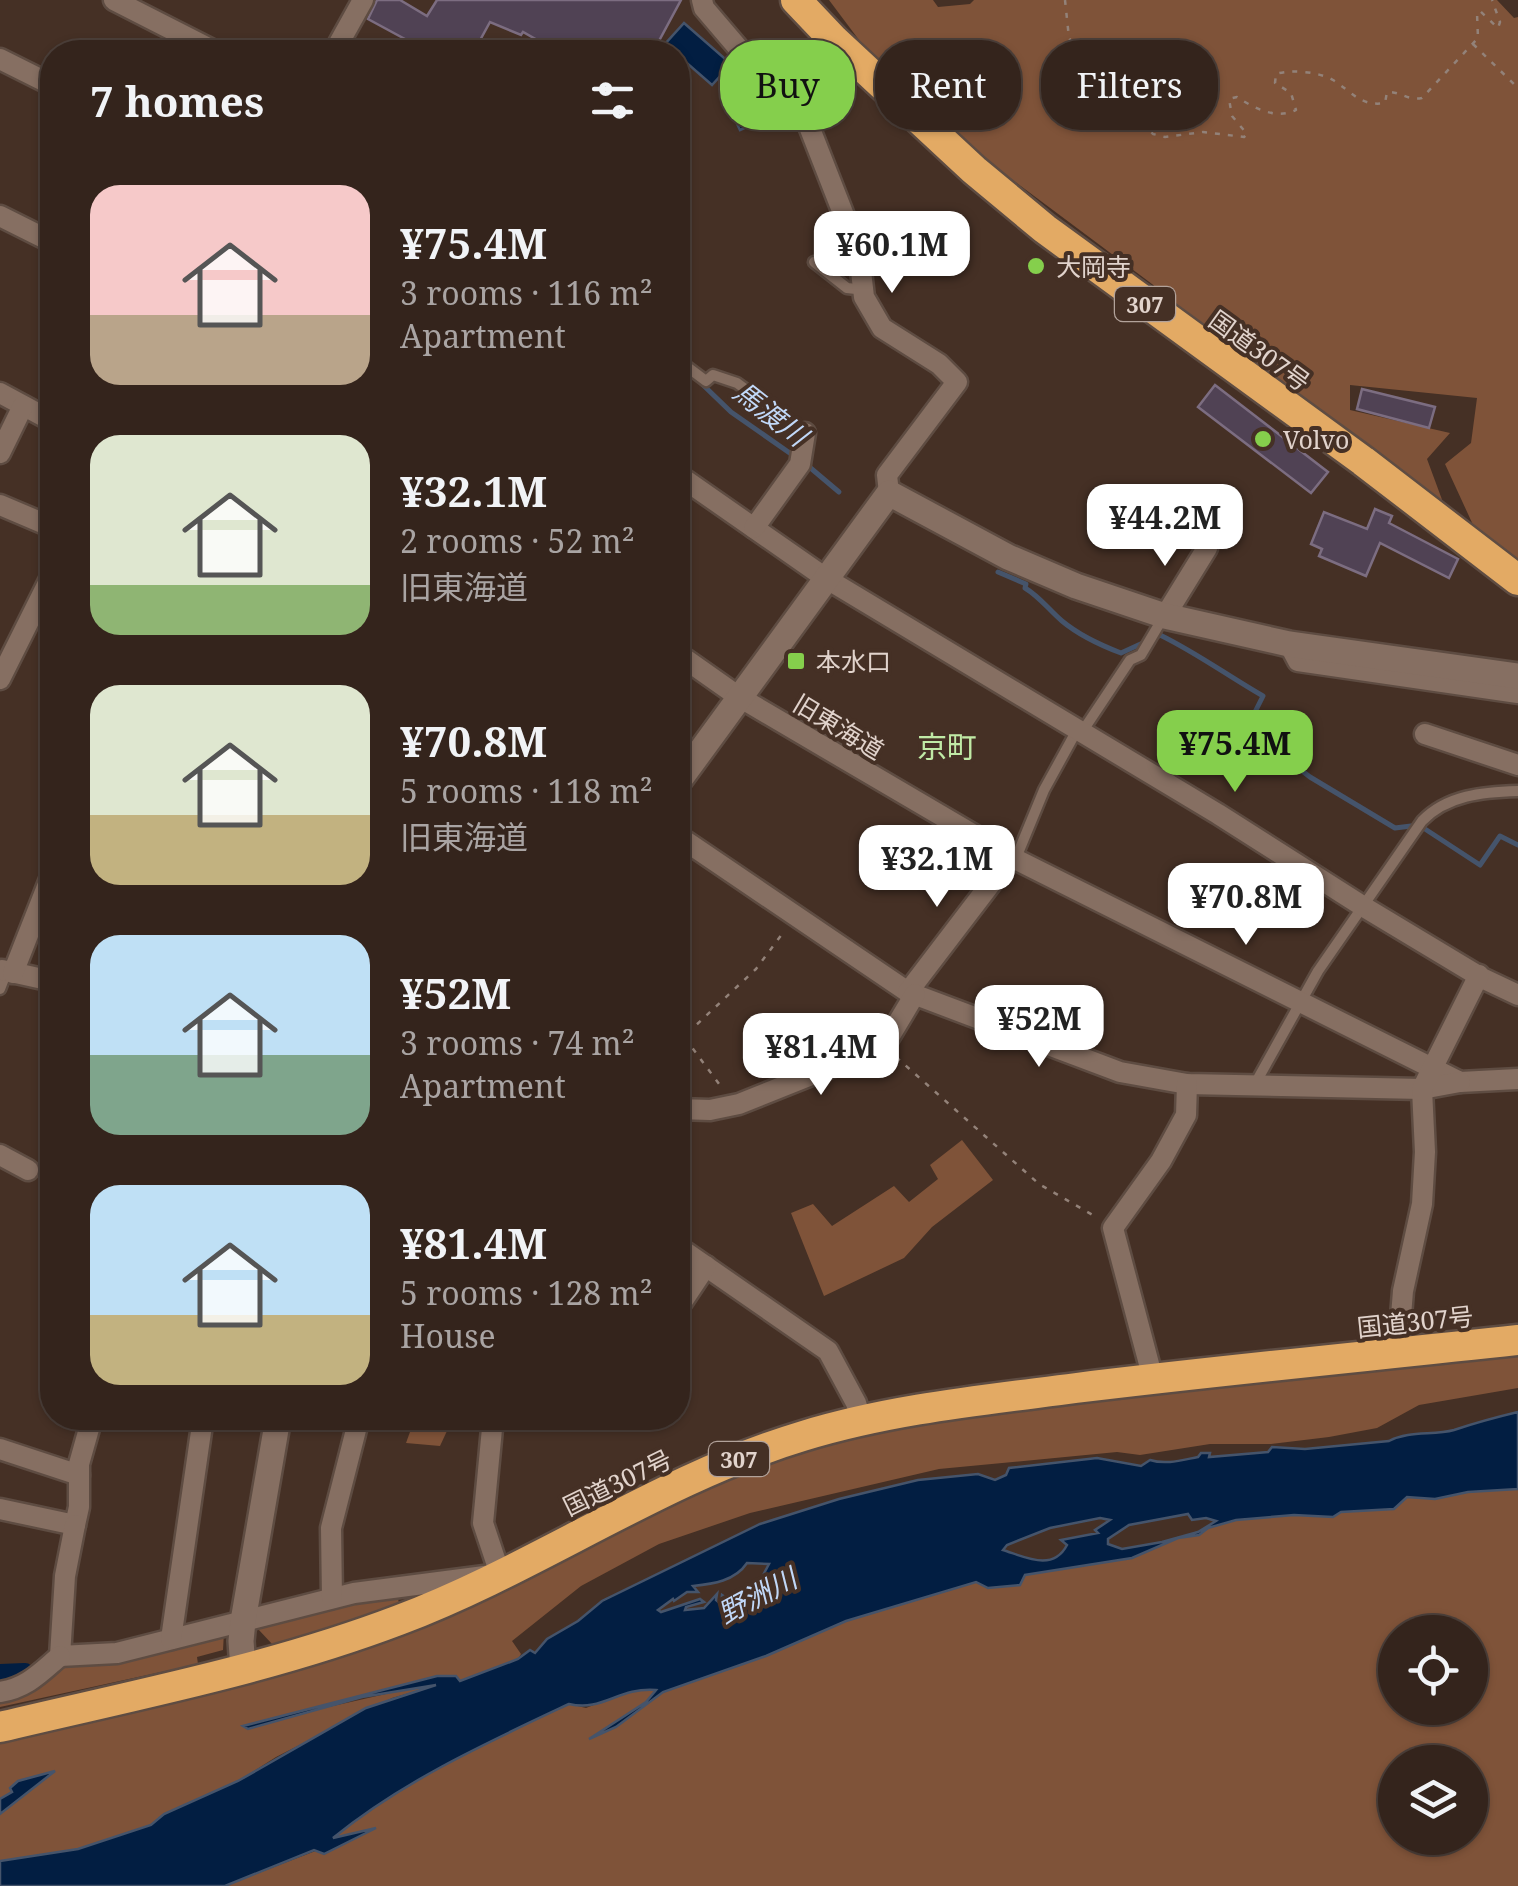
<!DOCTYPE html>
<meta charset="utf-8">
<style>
body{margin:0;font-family:"Noto Serif","Noto Sans JP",serif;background:#3c2c25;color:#f1f3f6;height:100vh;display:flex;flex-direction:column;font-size:38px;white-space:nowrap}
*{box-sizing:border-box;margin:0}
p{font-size:32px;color:#a9a4a3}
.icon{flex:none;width:55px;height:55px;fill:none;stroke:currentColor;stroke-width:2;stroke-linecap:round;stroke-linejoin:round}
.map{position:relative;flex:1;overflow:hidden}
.sheet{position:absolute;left:40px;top:40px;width:650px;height:1390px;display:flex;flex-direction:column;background:#34241c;border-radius:40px;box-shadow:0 2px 8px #0004,0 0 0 2px #4e413b}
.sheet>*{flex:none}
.top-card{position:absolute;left:720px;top:40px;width:648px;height:90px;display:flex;gap:20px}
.buttons{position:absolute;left:1378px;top:1615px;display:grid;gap:20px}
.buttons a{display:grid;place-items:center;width:110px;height:110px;border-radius:50%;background:#34241c;box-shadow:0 2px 8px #0004,0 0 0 2px #4e413b;font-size:50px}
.price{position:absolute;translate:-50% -85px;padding:0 22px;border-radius:20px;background:#fff;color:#222;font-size:32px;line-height:65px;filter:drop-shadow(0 2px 5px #0008)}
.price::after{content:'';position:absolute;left:50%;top:60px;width:30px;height:22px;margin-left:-15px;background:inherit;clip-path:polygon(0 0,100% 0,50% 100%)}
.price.current{background:#85cf4c;color:#111}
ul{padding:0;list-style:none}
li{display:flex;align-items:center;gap:30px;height:250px;padding:0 50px}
li span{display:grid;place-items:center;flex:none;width:280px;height:200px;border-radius:30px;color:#555}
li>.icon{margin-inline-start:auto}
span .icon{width:120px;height:120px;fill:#fffc;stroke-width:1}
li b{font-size:42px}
h2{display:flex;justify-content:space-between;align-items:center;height:120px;padding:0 50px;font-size:42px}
.tag{padding:0 35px;border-radius:40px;background:#34241c;box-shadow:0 2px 8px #0004,0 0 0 2px #4e413b;font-size:35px;line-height:90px}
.tag.current{background:#85cf4c;color:#111}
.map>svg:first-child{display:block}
.green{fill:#7f5339;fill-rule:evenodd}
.water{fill:#021e42;stroke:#45546b;stroke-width:2.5;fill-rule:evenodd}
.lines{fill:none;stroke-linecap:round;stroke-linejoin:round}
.stream{stroke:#45546b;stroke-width:5}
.canal{stroke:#021e42;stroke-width:18}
.building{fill:#504254;stroke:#7c6d81;stroke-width:2.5}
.lane-casing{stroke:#5e4c42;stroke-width:15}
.street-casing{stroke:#5e4c42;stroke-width:25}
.secondary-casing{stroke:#5e4c42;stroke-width:30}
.highway-casing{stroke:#5e4c42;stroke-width:35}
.path{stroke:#938279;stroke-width:2.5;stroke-dasharray:5 8;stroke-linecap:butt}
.lane{stroke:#866f62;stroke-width:10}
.street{stroke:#866f62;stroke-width:20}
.secondary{stroke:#866f62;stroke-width:25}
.highway{stroke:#e3aa64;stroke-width:30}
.poi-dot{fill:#85cf4c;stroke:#453025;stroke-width:4}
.labels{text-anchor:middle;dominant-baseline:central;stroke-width:8;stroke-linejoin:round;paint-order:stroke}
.shield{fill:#453025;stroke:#b2a29a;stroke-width:2.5}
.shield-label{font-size:22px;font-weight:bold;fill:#e1d3cc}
.poi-label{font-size:25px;fill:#e1d3cc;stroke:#453025;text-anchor:start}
.street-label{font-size:25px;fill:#e1d3cc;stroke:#453025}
.water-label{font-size:28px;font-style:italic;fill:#c1d8f8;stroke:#453025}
.quarter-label{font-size:30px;fill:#c0eaa6;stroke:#453025}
</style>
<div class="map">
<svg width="1518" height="1886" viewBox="0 0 1518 1886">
<rect width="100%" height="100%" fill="#453025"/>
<g class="green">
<path d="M829,0H933L938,7L970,4L974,0H1497L1514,18L1518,17V565L1474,527L1445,464L1471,443L1477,398L1350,385V410L1450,433L1427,459L1444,505L1267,381L1152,284L955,137L871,56Z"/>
<path d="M962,1140L993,1180L932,1227L904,1258L824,1296L791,1213L813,1204L832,1226L894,1186L909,1202L938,1179L930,1165Z"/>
<path d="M1518,1353V1388L1419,1405L1377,1428L1329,1437L1271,1444H1210L1140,1455L1117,1452L939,1469L750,1513L659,1544L581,1586L512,1641L521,1654L518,1659L460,1681L437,1676L245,1726L434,1683L437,1685L392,1698L276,1757L238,1781L164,1814L151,1825L78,1849L0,1861V1814L52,1773L30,1779L33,1783L16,1790L28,1782L18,1781L13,1791L0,1799V1740L299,1670L394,1639L508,1590L593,1542L688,1496L767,1463L842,1440L917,1424L1216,1386Z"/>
<path d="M415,1418H453L440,1446L406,1443Z"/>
<path d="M1518,1489V1886H225L370,1830L330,1840L394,1793L447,1762L569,1704L586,1708L634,1689L657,1690L646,1702L597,1734L616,1727L663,1692L766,1656L846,1621L977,1581L988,1588L1024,1575L1132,1558L1178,1538L1199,1535L1208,1528L1236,1520L1294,1515L1333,1517L1341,1512L1394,1509L1407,1497L1435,1499L1468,1492ZM1395,1632H1470V1708H1395ZM1395,1762H1470V1838H1395Z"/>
<path d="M396,1591L399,1603L326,1630L273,1645L258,1629L259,1620Z"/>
<path d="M224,1632L223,1650L197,1657L198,1664L0,1707V1702L37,1686L67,1662Z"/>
</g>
<g class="water">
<path d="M684,23L731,64L712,85L665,44Z"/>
<path d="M745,86L763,120L740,130L724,96Z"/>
<path d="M1518,1412V1489L1468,1492L1435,1499L1407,1497L1394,1509L1341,1512L1333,1517L1294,1515L1236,1520L1208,1528L1199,1535L1178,1538L1132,1558L1025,1575L1020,1585L988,1588L976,1582L846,1621L766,1656L663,1692L616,1727L589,1739L646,1702L656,1690C618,1687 603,1712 569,1704C486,1743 403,1781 333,1838L376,1828L324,1854L314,1850L225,1886H0V1861L78,1849L151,1825L164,1814L238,1781L366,1708L436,1685L362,1697L248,1729L243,1726L437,1676H456L460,1681L518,1659L530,1650L535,1653L547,1639L578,1621L602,1601L760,1524L839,1499L918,1480L978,1474L995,1480L1006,1475L1009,1468L1097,1458L1141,1466L1150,1460C1166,1465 1182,1460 1198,1457L1201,1453H1210L1209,1457L1268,1452L1272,1447L1305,1449L1389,1441C1410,1430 1433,1436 1454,1430C1475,1423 1497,1417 1518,1412ZM1188,1514L1192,1520L1206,1518L1216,1521L1198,1532L1162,1542L1122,1549L1108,1544V1539L1129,1525ZM1100,1518L1110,1520L1095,1530L1098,1533L1061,1540L1067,1545C1053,1572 1025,1557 1003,1550L1007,1545L1050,1528ZM747,1563L769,1564L761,1579L728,1599L722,1595L721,1604L716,1600L717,1594L704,1608L685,1610L686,1607L704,1602L700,1599L661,1612L658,1610L673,1599L674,1601L687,1592H698L693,1586C713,1584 735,1581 747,1563Z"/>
<path d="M55,1771L0,1814V1799L12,1792L10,1788L18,1781Z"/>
</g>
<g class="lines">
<g class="stream">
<path d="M701,383L731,412L794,456"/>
<path d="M807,465L839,492"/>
<path d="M998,572L1026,584L1025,588C1040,597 1049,610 1062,621C1080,636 1100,645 1121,653L1145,642"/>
<path d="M1155,638L1160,635C1197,653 1228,676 1263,696L1247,728L1310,777L1395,828L1411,826"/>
<path d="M1425,829L1480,865L1500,836L1518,845"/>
</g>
<path class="canal" d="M0,1673L25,1672"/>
</g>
<g class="building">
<path d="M377,0H400L427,16L437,0H681L653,52H548L551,48L523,32L521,35L490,22L478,44L494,52H429L368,19Z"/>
<path d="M1215,385L1328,472L1311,493L1198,407Z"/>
<path d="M1362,389L1435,407L1429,428L1357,409Z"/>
<path d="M1375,509L1392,516L1389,523L1458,559L1449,578L1380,543L1366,576L1319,556L1322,549L1311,544L1324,512L1367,529Z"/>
</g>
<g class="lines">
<defs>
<g id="lane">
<path d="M814,262L847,288L856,289L863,285"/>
<path d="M678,360L706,381L713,375L737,383L805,433"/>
<path d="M1082,732L1130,660L1141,655L1164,616"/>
<path d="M1016,858L1044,790L1077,730"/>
<path d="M0,989L7,971"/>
<path d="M1255,1084L1318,971L1422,821C1447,795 1483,792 1518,791"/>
</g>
<g id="street">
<path d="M114,0L216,52"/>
<path d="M702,0L704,8L791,110L798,117L805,116"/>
<path d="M834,40L818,70L805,116L859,254L864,297L882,328L939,364L957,382L887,475L889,493"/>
<path d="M334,52L363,0"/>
<path d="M0,59L52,85"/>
<path d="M0,216L52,242"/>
<path d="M0,393L52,421"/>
<path d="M0,453L23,406"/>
<path d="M678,475L827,579L1218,814L1364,907L1482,978L1518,995"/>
<path d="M0,505L52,527"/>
<path d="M754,528L800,464L805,433"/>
<path d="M1165,616L1207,548"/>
<path d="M1289,644L1298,661L1518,693"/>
<path d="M678,654L739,697L1015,859L1460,1082L1518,1079"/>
<path d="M0,679L52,575"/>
<path d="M1425,734L1518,765"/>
<path d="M678,836L908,992L1120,1072L1187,1084L1422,1089L1460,1082"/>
<path d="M2,970L52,981"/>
<path d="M13,973L52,874"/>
<path d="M908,992L1011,857"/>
<path d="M678,1109L710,1110L739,1104L884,1046L915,994"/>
<path d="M0,1155L28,1170"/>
<path d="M678,1247L828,1351L856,1403L861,1419"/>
<path d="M678,1308L706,1266"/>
<path d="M1398,1353L1403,1291L1422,1204L1425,1152L1422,1089L1479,975"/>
<path d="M1153,1379L1113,1228L1161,1161L1186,1115L1187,1084"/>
<path d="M0,1449L79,1475"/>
<path d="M0,1509L75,1525L79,1507V1464L92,1418"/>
<path d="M75,1525L65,1576L60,1656L117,1653L354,1593L500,1574L483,1523L493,1418"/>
<path d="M332,1598L331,1528L359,1418"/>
<path d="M171,1639L203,1418"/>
<path d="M0,1692C27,1688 41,1672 60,1656"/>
</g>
<g id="secondary">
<path d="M678,782L889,493L1008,557L1076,586L1165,616L1289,644L1518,676"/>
<path d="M243,1669L241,1641L243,1621L278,1418"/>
</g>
<g id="highway">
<path d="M796,0L834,40L974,170L1045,229L1363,461L1518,580"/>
<path d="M0,1727C134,1695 270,1669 399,1620C537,1568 660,1479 803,1436C891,1409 984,1400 1076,1388C1223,1370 1371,1356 1518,1340"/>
</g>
</defs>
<use href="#lane" class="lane-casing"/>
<use href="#street" class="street-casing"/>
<use href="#secondary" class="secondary-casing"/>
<use href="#highway" class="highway-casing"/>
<g class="path">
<path d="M1065,0L1069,38L1077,49L1116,69L1138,118L1153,134L1165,137L1203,132L1244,137L1247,134L1232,116L1229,99L1237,97C1254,108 1276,120 1296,110L1291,93L1275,83L1276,74C1291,69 1320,72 1333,80C1352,92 1361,107 1385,103L1387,92C1400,91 1408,101 1422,98L1478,38L1477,13L1480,11L1498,28L1500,22L1492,0"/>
<path d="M1473,44L1518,88"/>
<path d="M685,1038L722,1088"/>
<path d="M678,1042L756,969L785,930"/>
<path d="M896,1057L1039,1184L1096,1217"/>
</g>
<use href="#lane" class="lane"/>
<use href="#street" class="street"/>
<use href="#secondary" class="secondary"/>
<use href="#highway" class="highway"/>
</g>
<g class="poi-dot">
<circle cx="1036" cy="266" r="10"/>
<circle cx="1263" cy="439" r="10"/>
<rect x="786" y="651" width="20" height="20" rx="5"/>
</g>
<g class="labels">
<g class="shield">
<rect x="1115" y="287" width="60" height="34" rx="8"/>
<rect x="709" y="1442" width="60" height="34" rx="8"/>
</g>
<g class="shield-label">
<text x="1145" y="304">307</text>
<text x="739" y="1459">307</text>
</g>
<g class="poi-label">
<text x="1056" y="266">大岡寺</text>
<text x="1283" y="439">Volvo</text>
<text x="816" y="661">本水口</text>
</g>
<g class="street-label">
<text transform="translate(1260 350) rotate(36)">国道307号</text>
<text transform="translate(839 726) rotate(31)">旧東海道</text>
<text transform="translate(1415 1321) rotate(-6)">国道307号</text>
<text transform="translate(617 1482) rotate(-26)">国道307号</text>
</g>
<g class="water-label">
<text transform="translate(771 413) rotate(38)">馬渡川</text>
<text transform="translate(757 1595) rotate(-28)">野洲川</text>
</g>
<g class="quarter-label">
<text x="947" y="746">京町</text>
</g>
</g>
</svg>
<div class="buttons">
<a><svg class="icon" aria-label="locate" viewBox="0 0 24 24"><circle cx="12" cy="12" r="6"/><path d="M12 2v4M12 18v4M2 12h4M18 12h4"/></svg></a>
<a><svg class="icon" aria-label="layers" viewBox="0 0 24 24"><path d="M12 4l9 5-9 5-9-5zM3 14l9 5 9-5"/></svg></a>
</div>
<b class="price" style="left:892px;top:296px">¥60.1M</b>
<b class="price" style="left:1165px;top:569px">¥44.2M</b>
<b class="price current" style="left:1235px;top:795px">¥75.4M</b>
<b class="price" style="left:937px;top:910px">¥32.1M</b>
<b class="price" style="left:1246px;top:948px">¥70.8M</b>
<b class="price" style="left:1039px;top:1070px">¥52M</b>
<b class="price" style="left:821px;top:1098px">¥81.4M</b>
<div class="top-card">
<a class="tag current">Buy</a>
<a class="tag">Rent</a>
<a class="tag">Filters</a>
</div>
<section class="sheet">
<h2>7 homes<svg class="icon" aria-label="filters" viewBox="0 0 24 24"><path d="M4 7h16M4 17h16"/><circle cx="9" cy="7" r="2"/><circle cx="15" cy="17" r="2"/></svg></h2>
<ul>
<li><span style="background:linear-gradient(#f6c9c9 65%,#b9a48a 0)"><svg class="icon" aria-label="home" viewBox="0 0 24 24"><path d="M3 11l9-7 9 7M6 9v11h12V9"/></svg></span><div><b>¥75.4M</b><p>3 rooms · 116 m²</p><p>Apartment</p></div></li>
<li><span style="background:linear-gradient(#dfe7d0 75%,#8fb573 0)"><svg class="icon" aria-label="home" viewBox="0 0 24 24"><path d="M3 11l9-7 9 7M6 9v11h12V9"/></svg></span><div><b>¥32.1M</b><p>2 rooms · 52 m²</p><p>旧東海道</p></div></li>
<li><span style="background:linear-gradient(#dfe7d0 65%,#c2b280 0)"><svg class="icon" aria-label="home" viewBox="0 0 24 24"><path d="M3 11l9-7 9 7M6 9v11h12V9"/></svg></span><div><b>¥70.8M</b><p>5 rooms · 118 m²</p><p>旧東海道</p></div></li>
<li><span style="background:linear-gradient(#bfe0f5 60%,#7fa58c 0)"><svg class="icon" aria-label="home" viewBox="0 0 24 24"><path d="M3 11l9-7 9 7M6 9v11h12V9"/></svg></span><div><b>¥52M</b><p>3 rooms · 74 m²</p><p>Apartment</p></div></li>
<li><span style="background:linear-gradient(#bfe0f5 65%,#c2b280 0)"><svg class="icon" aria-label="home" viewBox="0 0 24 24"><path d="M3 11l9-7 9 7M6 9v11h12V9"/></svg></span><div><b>¥81.4M</b><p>5 rooms · 128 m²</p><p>House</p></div></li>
</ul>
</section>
</div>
